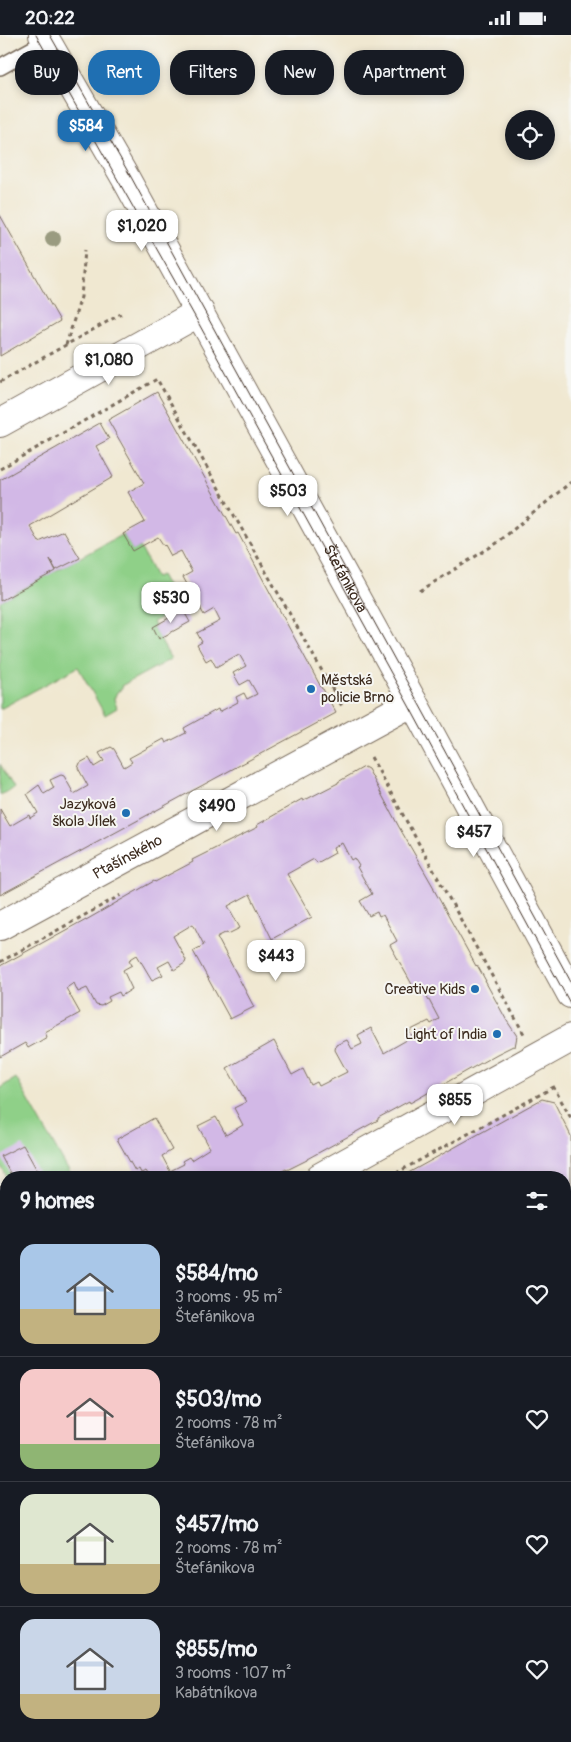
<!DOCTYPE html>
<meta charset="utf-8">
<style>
body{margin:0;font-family:Pangolin,sans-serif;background:#20242c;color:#f1f3f6;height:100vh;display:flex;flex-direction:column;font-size:19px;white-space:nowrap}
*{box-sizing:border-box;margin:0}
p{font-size:16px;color:#9ea1a6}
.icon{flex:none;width:28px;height:28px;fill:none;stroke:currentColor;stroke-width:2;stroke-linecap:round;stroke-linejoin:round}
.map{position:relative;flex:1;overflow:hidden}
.panel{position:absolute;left:0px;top:1136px;width:571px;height:571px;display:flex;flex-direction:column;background:#171b24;border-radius:20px 20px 0 0;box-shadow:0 2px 8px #0003}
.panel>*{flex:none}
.banner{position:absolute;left:15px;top:15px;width:541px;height:45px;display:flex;gap:10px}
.fabs{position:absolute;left:505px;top:75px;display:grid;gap:10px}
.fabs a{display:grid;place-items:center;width:50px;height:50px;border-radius:50%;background:#171b24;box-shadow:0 2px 8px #0003;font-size:25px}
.price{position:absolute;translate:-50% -42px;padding:0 11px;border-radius:10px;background:#fff;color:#222;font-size:16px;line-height:32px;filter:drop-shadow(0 1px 2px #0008)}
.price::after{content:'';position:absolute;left:50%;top:30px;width:15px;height:11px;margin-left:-8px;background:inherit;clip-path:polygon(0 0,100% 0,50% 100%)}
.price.selected{background:#1f6fb2;color:#fff}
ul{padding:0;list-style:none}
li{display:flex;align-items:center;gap:15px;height:125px;padding:0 20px}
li+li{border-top:1px solid #363941}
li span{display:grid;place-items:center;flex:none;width:140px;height:100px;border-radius:15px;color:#555}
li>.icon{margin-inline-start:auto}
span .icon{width:60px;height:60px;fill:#fffc;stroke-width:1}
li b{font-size:21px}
h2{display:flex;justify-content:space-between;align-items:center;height:60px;padding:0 20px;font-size:21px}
.pill{padding:0 18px;border-radius:20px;background:#171b24;box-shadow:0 2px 8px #0003;font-size:18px;line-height:45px}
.pill.selected{background:#1f6fb2;color:#fff}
.status{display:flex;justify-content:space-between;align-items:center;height:35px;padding:0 25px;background:#171b24;direction:ltr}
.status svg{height:14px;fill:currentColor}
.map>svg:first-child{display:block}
.green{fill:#8fd088;stroke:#657d53}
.building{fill:#d2b8e6}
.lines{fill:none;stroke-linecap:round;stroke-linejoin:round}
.lane-casing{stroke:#7a6c5d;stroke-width:18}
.street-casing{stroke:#7a6c5d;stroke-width:30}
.secondary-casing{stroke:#7a6c5d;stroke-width:30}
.path{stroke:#7a6c5d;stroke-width:3;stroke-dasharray:4 4;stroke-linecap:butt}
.lane{stroke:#fff;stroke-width:15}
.street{stroke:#fff;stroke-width:28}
.secondary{stroke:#fff;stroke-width:28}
.tram{stroke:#3b2a1e;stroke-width:1}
.tree{fill:#9a9b80}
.poi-dot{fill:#1f6fb2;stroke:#f6f6f2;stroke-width:2}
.labels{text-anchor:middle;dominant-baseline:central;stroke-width:4;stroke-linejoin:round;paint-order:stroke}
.street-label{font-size:15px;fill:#3b2a1e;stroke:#f6f6f2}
.poi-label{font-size:15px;fill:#3b2a1e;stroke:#f6f6f2;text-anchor:end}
</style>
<div class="status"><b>20:22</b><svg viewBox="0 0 49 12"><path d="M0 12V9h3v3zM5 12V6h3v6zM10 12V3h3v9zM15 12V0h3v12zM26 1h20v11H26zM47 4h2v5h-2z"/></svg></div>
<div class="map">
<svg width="571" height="1707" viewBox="0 0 571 1707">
<rect width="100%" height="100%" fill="#f6f6f2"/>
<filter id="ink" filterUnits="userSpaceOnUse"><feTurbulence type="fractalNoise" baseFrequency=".02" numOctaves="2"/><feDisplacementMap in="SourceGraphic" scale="10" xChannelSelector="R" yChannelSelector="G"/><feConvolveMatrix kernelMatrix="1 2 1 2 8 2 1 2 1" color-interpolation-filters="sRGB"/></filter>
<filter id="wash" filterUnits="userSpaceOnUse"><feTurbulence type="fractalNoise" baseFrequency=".0096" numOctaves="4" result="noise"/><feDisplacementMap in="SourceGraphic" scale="20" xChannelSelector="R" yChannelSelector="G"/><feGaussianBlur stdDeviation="1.12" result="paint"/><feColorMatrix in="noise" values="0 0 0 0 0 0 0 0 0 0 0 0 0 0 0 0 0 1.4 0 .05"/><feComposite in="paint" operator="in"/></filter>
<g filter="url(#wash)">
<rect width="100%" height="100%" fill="#f0e8d1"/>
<g class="green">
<path d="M123,499L133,515L140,512L156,542L161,540L173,561L175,560L181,572L153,587L155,591L153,592L171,624L121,651L122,654L117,657L114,664L117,673L105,680L78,632L0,674V566Z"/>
<path d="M0,729L14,753L0,760Z"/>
<path d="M16,1043L72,1142H7L0,1130V1053Z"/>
<path d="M565,1336L571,1347V1432L565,1435Z"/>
<path d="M6,1369V1433L0,1429V1372Z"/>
<path d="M6,1493V1594L0,1582V1496Z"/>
<path d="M78,1701H147L145,1707H71Z"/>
</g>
<g id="blocks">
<g class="building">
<path d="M0,180L60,286L0,321Z"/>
<path d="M157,357L236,499L238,498L322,654H323L336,678L0,860V774L10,791L29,780L30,783L38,778L27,759L39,750L44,759L54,753L50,745L61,740L64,741L74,759L88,751L78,733L80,728L89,723L94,732L104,726L99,718L111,712L114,714L124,732L132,727L129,723L164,704L166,708L186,698L184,693L218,674L219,677L238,667L236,662L244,658L247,664L257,659L249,645L240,650L233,638L246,631L239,619L216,632L211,623L206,626L197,610L202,607L197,598L220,586L214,574L204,580L183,542L192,537L181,516L171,521L165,510L164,511L158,502L133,516L123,499L145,487L128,457L144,448L108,385Z"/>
<path d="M100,388L109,404L96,411L113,442L30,491L39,507L64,496L80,523L56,535L50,524L56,536L0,566V445Z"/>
<path d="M183,575L190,587L159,604L153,592Z"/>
<path d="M364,732L368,734L399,792L434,853H433L476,931L477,930L486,946H485L507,986L517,1001L515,1012L513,1011L497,1019L410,1068L409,1066L378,1083V1085L307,1124V1125L287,1135L286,1134L271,1142H150L146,1136L141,1138L139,1134L135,1136L117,1104L154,1083L172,1115L162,1121L170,1136L184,1129L182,1126L189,1122L191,1125L210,1113L198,1091L216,1082L226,1100L243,1090L234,1073L246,1067L227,1033L274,1006L292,1040L303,1034L311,1050L317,1047L319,1051L347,1037L335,1015L336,1010L347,1005L352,1014L362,1009L358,1000L371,993L384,1018L412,1002L409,996L429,986L431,989L439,984L421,950L414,953L390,910L397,906L383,880L379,882L377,877L369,881L360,866L372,859L357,832L359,831L354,823L351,825L342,808L333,813L335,818L317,828L314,824L287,839L312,882L272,904L250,859L228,871L240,893L228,899L227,897L217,902L254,972L230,984L193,916L204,910L193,889L173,901L186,925L185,928L174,935L169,926L158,932L163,940L152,945L137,920L129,925L132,930L123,935L132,954L121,961L119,957L108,962L110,966L101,971L96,970L87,953L78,957L74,948L66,953L80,978L45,997L47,1002L37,1008L28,1013L25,1008L0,1022V931L86,884V885L154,846L155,847L193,827L192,825L258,792L257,790L302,764L303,766L338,748V747Z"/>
<path d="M542,1064L554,1067L571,1101V1247L565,1250V1142H401Z"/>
<path d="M23,1110L38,1137L28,1142H12L1,1121Z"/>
<path d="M0,1221L6,1232V1290L0,1294Z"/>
<path d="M571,1537V1603L565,1607V1541Z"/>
<path d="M565,1684L568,1689L571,1688V1707H519L515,1701H565Z"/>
<path d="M286,1701H396L386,1707H276Z"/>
<path d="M420,1701H496L499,1707H424Z"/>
</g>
</g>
</g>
<g filter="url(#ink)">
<use href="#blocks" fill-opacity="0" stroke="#7a6c5d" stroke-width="1"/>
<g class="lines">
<defs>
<g id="lane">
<path d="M0,32L47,6"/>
<path d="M0,1160L6,1171"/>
<path d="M0,1392L6,1396"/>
<path d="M0,1649L6,1646"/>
<path d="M185,1701L188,1707"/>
</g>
<g id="street">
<path d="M0,388L200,277"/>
<path id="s1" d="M0,891L413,667"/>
<path d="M320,1142L571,1003"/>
<path d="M1,1320L6,1317"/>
<path d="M565,1506L571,1502"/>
<path d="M0,1620L6,1631"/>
<path d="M46,1701L50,1707"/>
<path d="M218,1707L228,1701"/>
</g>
<g id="secondary">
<path id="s2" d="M43,0L126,144L413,667L571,959"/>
</g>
</defs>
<use href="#lane" class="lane-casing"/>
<use href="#street" class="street-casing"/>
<use href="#secondary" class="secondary-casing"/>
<g class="path">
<path d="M66,310L81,262L85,215"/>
<path d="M0,347L121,279"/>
<path d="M0,434L157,344L343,673"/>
<path d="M420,556L497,508L571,447"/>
<path d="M371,722L524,999"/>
<path d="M0,927L121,860"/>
<path d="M553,1051L571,1083"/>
<path d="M284,1142L292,1138"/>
<path d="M389,1142L554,1052"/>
<path d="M0,1368L6,1365"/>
<path d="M0,1441L6,1445"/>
<path d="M565,1442L571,1438"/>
<path d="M0,1488L6,1485"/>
<path d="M150,1707L151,1701"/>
<path d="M263,1707L273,1701"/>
</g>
<use href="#lane" class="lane"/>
<use href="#street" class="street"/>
<use href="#secondary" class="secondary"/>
<g class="tram">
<path d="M36,0L194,280L408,669L571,970"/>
<path d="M50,0L131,142L571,947"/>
</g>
</g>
<circle class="tree" cx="53" cy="204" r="8"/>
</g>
<g class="poi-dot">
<circle cx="311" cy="654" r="5"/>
<circle cx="126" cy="778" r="5"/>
<circle cx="475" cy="954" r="5"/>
<circle cx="497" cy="999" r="5"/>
</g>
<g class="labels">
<g class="street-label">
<text stroke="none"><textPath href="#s2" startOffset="622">Štefánikova</textPath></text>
<text stroke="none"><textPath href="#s1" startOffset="145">Ptašínského</textPath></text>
</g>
<g class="poi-label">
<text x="321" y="645" text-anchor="start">Městská<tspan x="321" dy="17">policie Brno</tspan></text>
<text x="116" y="769">Jazyková<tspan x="116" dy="17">škola Jílek</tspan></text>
<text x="465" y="954">Creative Kids</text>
<text x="487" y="999">Light of India</text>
</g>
</g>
</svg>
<div class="fabs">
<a><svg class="icon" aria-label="locate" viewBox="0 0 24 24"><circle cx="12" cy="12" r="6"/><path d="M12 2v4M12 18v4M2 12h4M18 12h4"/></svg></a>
</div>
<b class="price selected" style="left:86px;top:117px">$584</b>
<b class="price" style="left:142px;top:217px">$1,020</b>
<b class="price" style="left:109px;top:351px">$1,080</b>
<b class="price" style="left:288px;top:482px">$503</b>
<b class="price" style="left:171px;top:589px">$530</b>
<b class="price" style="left:217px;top:797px">$490</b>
<b class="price" style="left:474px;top:823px">$457</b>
<b class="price" style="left:276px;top:947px">$443</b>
<b class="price" style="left:455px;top:1091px">$855</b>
<div class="banner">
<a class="pill">Buy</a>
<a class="pill selected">Rent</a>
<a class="pill">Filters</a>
<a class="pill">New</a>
<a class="pill">Apartment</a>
</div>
<section class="panel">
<h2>9 homes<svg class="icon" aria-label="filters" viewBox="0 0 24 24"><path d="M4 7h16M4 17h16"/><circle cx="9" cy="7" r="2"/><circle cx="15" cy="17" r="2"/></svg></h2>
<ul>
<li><span style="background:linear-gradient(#a9c7e8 65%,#c2b280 0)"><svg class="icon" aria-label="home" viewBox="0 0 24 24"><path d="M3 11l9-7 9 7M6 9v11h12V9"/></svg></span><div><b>$584/mo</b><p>3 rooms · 95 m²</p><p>Štefánikova</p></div><svg class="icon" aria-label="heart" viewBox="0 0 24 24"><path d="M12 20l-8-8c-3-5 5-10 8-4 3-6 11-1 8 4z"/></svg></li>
<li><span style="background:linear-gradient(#f6c9c9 75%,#8fb573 0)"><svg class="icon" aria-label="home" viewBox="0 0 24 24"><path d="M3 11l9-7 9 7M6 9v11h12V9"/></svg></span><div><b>$503/mo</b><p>2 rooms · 78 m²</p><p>Štefánikova</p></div><svg class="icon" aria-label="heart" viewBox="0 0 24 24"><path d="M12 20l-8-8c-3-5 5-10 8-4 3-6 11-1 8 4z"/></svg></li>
<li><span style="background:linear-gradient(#dfe7d0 70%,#c2b280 0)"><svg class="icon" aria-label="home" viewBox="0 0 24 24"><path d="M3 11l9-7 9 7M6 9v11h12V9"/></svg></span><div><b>$457/mo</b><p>2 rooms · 78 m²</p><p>Štefánikova</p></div><svg class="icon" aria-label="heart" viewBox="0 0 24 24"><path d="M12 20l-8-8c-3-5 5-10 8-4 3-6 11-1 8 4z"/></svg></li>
<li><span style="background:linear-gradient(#c9d6e8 75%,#c2b280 0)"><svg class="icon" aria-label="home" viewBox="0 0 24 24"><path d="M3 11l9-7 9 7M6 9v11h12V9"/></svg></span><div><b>$855/mo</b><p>3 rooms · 107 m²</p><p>Kabátníkova</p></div><svg class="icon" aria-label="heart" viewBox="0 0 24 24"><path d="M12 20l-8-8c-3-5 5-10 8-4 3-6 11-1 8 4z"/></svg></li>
</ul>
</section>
</div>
